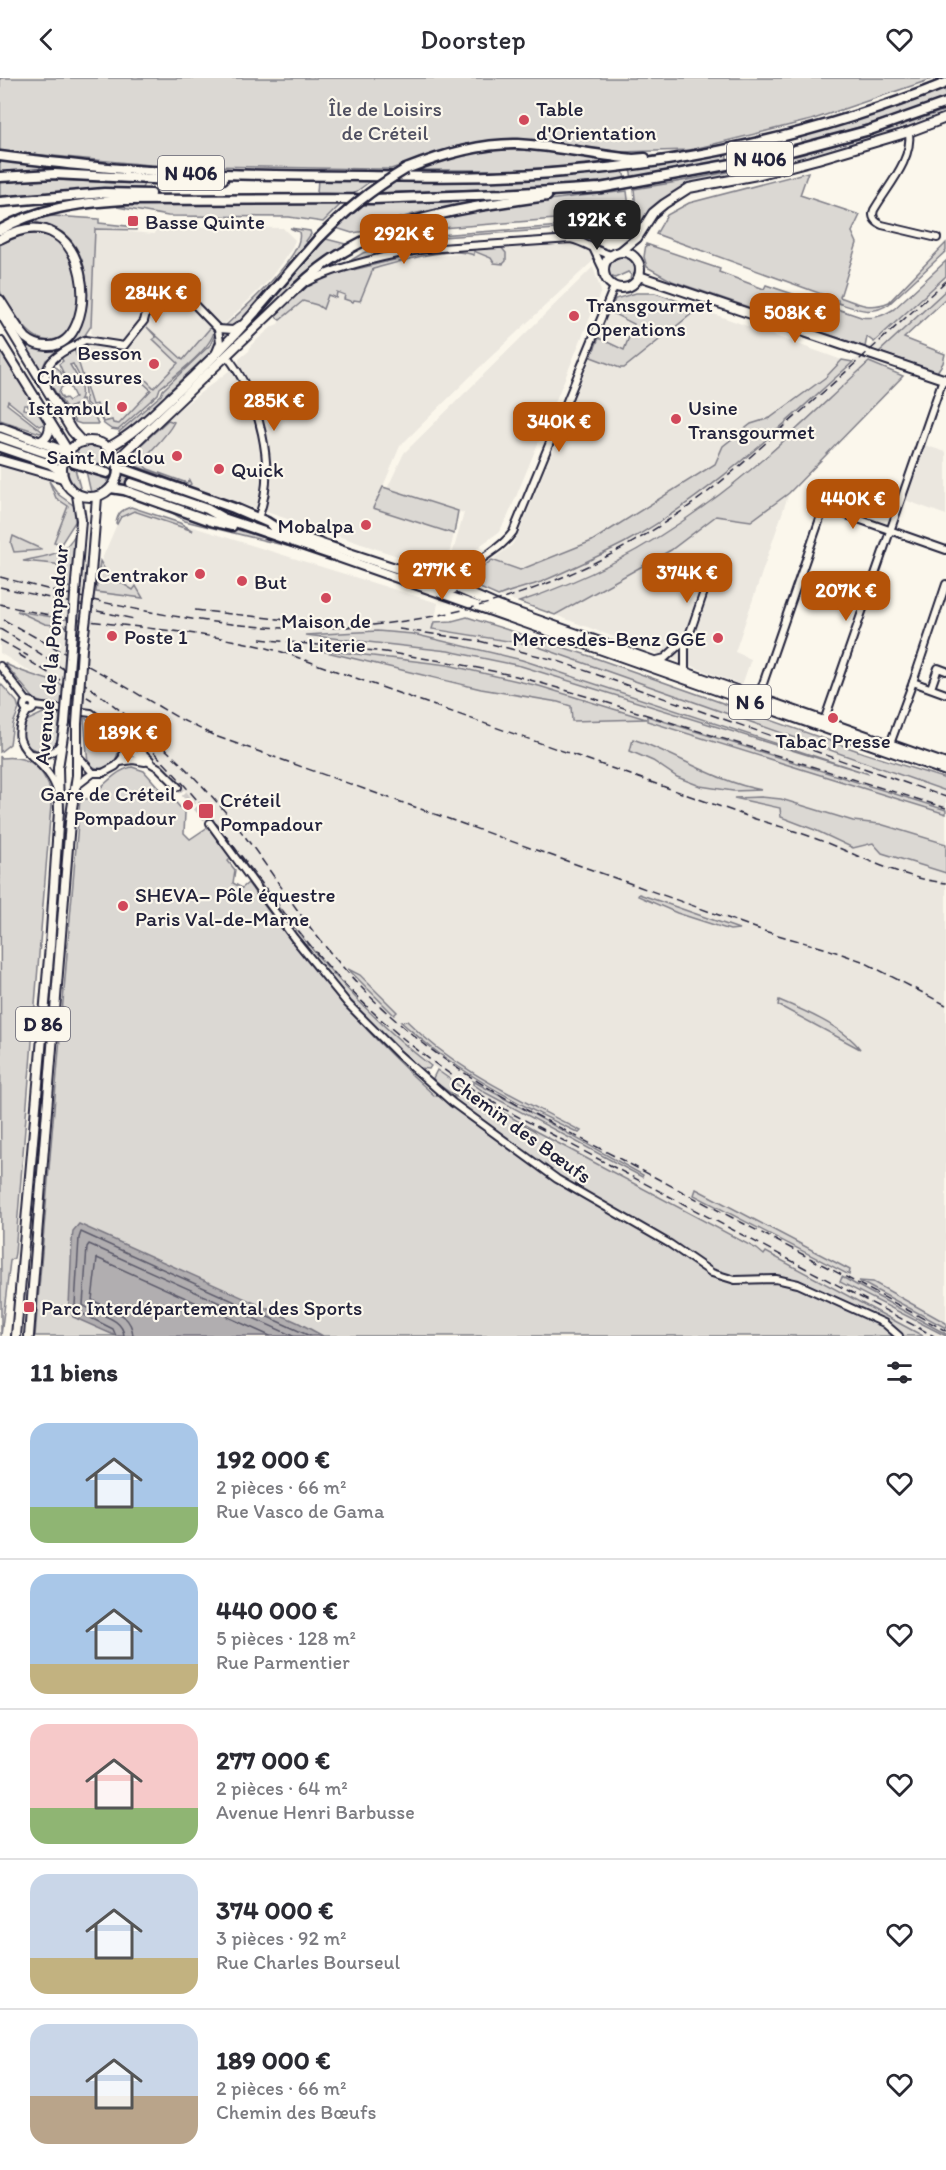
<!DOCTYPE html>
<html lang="fr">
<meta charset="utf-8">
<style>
body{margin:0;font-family:Itim,sans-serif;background:#f7f7f7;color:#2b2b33;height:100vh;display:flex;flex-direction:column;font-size:22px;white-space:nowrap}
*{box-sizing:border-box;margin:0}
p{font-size:20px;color:#7c7c81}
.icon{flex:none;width:33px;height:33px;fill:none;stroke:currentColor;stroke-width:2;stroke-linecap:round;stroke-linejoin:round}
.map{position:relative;height:1258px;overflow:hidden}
.details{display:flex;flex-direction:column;background:#fff;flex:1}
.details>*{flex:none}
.price{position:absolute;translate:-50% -51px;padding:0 14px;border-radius:12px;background:#b45309;color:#fff;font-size:20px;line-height:39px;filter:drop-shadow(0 2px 3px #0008)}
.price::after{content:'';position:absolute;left:50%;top:36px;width:18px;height:14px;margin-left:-9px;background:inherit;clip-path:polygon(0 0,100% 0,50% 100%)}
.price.on{background:#222;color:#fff}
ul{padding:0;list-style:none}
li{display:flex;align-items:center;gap:18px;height:150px;padding:0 30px}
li+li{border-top:2px solid #e1e1e2}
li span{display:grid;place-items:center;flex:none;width:168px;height:120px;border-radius:18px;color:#555}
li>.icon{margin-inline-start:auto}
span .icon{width:72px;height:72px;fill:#fffc;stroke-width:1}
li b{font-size:26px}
h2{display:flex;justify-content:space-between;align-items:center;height:72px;padding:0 30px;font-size:26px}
header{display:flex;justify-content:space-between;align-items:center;height:78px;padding:0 30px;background:#fff;font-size:27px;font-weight:600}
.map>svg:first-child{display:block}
.built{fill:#ebe7df}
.green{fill:#dbd8d3;stroke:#7e7d87;stroke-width:1.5}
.water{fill:#b1aeb0;stroke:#787681;stroke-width:1.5}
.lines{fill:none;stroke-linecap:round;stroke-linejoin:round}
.shore{stroke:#5b5a6a;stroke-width:1.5}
.minor-tunnel{stroke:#d0ccc9;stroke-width:6;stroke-dasharray:6 3;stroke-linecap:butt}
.highway-tunnel{stroke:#d0ccc9;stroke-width:8;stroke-dasharray:8 4;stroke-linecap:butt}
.minor-casing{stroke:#22223b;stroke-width:10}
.major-casing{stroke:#22223b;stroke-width:12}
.highway-casing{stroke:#22223b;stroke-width:13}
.minor{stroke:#fbf7ec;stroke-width:6}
.major{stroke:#fbf7ec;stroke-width:8}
.highway{stroke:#fbf7ec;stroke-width:8}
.rail{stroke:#22223b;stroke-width:1.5;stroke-dasharray:9 4.5;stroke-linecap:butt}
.major-bridge-casing{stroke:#22223b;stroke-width:12;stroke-linecap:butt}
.highway-bridge-casing{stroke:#22223b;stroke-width:13;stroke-linecap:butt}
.major-bridge{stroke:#fbf7ec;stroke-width:8}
.highway-bridge{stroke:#fbf7ec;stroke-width:8}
.poi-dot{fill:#d1495b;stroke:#fbf7ec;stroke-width:2}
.labels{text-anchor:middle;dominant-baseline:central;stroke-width:4.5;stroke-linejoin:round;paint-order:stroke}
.shield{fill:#fbf7ec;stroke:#636270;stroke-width:1.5}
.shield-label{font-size:20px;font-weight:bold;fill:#22223b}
.park-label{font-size:21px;fill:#505061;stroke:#fbf7ec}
.poi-label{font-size:21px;fill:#22223b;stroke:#fbf7ec;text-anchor:start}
.street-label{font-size:21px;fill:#22223b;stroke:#fbf7ec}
</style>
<header><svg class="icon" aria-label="back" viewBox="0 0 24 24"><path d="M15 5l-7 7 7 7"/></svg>Doorstep<svg class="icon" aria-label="heart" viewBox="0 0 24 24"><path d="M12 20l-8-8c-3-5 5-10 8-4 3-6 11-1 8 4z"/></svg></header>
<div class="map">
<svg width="946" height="1258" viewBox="0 0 946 1258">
<rect width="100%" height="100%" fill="#fbf7ec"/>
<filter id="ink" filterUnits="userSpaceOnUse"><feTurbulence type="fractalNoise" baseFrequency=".0167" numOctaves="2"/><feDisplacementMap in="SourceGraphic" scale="12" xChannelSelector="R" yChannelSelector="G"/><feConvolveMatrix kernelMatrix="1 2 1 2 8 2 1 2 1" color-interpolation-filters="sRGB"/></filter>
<g filter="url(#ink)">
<g class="built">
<path d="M156,148L283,150L295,162L291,172L268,203L118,351L104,345L92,328L72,270L84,263L91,264L95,151L155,156Z"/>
<path d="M571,164L578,165L588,172L596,180L480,289L400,368L374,430L454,456L445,494L129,388L127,378L132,368L239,285V281L249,273L251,267L273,248L278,246L280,242L297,226L312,217L389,183Z"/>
<path d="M593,189L601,213L508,438L499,454L481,467L456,491L449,488L464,435L387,411L404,375Z"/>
<path d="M946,198V212L869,284L757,385L705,428L650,464L603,492L549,514L519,524L498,518L626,464L665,440L716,403L853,284Z"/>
<path d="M652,214L842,282L826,299L770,341L751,346L723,368L715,386L592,463L520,492L492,482L512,467L521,450L615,221Z"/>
<path d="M924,367L946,374V437L905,422Z"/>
<path d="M0,388L50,403L70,429L52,477L99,488L117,446L132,430L438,525L433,552L584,576L946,704V1258H923L766,1175L764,1177L757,1171L537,1054L471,1016L415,975L375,941L294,852L230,765L201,730L148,674L104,637L93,630L84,629L66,608L34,596L0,575Z"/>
<path d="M789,415L735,574L751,581L742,607L555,537L671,472L716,438L751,442Z"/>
</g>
<g class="green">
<path d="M0,0H935L811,42L690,72L620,74L562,66L495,62L458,68L391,91H372L150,87L0,73Z"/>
<path d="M946,10V20L886,41L802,66L800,57L859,40Z"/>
<path d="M946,32V35L849,70L764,92L695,106L660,124L648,136L638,152L634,111C741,95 844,68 946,32Z"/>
<path d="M489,71L553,73L623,85L510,92H413L452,79Z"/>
<path d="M726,75L728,84L632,100L630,91Z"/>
<path d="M0,82L40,87V91L0,94Z"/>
<path d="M623,92L625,101L549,109L373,115L398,101L567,99Z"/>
<path d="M808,94L800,117L860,137L852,154L857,165L840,219C858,226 870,232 889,224L946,165V173L889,226C872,238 857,231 838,225V222L656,156L667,137L689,125Z"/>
<path d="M318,101L372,102L353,116L317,115Z"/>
<path d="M53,102L144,106L142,110L66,113L0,118V104Z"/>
<path d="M627,113L632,154L589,142L569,140L391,154C467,128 548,122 627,113Z"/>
<path d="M485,122L417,135L383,145L367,153L352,155L336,150L360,126Z"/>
<path d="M151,124H343L323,144L289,139L168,138L117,129Z"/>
<path d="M53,138L99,141V145L136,149V152L95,151L91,248L85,257L64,271L62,267C72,261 79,254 83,242C92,217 87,176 66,157C59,150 46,147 36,144L39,140Z"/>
<path d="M562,148L591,149L602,153L571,150L371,164L369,162Z"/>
<path d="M290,150L310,153L311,156L306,163L309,165L238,246L232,249H224C241,233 306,177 299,154Z"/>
<path d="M41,155C46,157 54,158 58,162C80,179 87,242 62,258C39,273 22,247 12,232C8,226 1,219 0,212C0,198 0,181 0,166L25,156Z"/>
<path d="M326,161L346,166L303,197L233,264L297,190Z"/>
<path d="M441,163V168L379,177L345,186L363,175L374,171Z"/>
<path d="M646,166L720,191L719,194L764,211L766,207L861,239C874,241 883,238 894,231L946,183V198L874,264L867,259L865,269L672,203L647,189L644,179Z"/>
<path d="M501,169L506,175V183L503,186L494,185L491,180L474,173V177C447,167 401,184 373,191L360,223L354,222L353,224L344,221L345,217L337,214L336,220L328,217L323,231L317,227L303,223L280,242L277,240L275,235L278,232L306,209L318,202L336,196L419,176Z"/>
<path d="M622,178L629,180L635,188V198L630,202L631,197L628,194L615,200L608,197C606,186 611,179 622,178Z"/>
<path d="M946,212V221L904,260L945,276L943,285L937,294L879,274Z"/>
<path d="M636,215H655L699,230L624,290H620L591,279L599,260L624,272L634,246L610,234L615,221Z"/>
<path d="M147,249L183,282L211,249L214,253C211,271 175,298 160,310L158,316L118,352L111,351L104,346L98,336L86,325L84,307L73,286L70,287C77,298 86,311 79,323L82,321C86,331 95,335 98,346H81L75,344L68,332L75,327L67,331C59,318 43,303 52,288C61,289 63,299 65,307L61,310L59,315L63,321L66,320L69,323L75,319L59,286L63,283L60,278L74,270L92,327L97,326L103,344L112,342L113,345L119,346L151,312L140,302L143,299L154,310L178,285L153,261L156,259Z"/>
<path d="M216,254L217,266L212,273L166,316L165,321L126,356L122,358L120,356L119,354L161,317L163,312L210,267Z"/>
<path d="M24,263L48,271L57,269L59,273L46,282L41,294L24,265Z"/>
<path d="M0,268L37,328L28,329V327H24L23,331L40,334L47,345L39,348L8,323L7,326L43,354L40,355L0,342Z"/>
<path d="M842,282L853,284C781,348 709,419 624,465C597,479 569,492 541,504C527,509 512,512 498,518L473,507C473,496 484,488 492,482L520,492L592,463L715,386L723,368L751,346L770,340L826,299Z"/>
<path d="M869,284L903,298L789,415L751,443L716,438L671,472L555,537L519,524C586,502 647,470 704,428C763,386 815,333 869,284Z"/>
<path d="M168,342L174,344C166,360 151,371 141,385L148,391L187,405L189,402L191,406L188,408L131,386V376Z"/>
<path d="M91,366C104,369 115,376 115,392L111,391L107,403L110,404L99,414L91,415L86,393L104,399L107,391L81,382L76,371Z"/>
<path d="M71,376L81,413C68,404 63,391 71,376Z"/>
<path d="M49,403L59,417L76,429L75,444L61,466L54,464L68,428L56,420Z"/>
<path d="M383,409L458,433L454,456L373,430Z"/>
<path d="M131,429L180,445L193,453L134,433L121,439L117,446L116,445C118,435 121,432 131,429Z"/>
<path d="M165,430C208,444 252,455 295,470L185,443Z"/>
<path d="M76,455L72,510L63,508L65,491L55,486L23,483C48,477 63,479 76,455Z"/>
<path d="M13,458L41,471L40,472L14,474L11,465Z"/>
<path d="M100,483L108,497L133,512L136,508L143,520L96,514Z"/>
<path d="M17,533L70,542L69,549L45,546Z"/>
<path d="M467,539L584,576L864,675L946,701V713L533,567L432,551L434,544L452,543Z"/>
<path d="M377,553L413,556L522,582L869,696L521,588L448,573L305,557Z"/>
<path d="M314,571L448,587L539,608L646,641L572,643L571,628L558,624L481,611Z"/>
<path d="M4,585C23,596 45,600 66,608L61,627L42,625L35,622Z"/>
<path d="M0,605L17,624L19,631L13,646L10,666L0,674Z"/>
<path d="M43,635L60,637L57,665L48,673H38L26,668L22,657L24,644Z"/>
<path d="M647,638L946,732V736L647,643Z"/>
<path d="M84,640C142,658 114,704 88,686Z"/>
<path d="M633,661C677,676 716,704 762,712L733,713L700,708L677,699L653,683L630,673Z"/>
<path d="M0,678L1,680C31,677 41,688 52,715L15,1175L14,1180L10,1183L1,1258Z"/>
<path d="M132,689L144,693L159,710L156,713L160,717L163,714L166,718H170L185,735L184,755L190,761L208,749L231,780L228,783L235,792L233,805L242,810L248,805C305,884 362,953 435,1018L456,1019L435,1004L433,1000L437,992L471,1016L537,1054L757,1171L764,1177L766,1174L923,1258H35L80,721H87C102,711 113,693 132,689Z"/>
<path d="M761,719L781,721L853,743L880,746L946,766V795L882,775L873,765L853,770L815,752L781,739L780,730L734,720Z"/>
<path d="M239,777C297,856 354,928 431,988L429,991L420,990L371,947L342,914L296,860Z"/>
<path d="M639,816L739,851L730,852L677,835L638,818Z"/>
<path d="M348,891L360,897L397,934L394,937Z"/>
<path d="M779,922C803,932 845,950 860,971L778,927Z"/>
<path d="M407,943C456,993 521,1021 581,1053L579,1055C531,1033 484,1007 441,977C427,967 414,955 401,944Z"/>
<path d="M473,1003L643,1097L642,1099L486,1015L473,1006Z"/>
<path d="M696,1111L850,1192L849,1197L694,1117Z"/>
<path d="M842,1199L946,1256V1258L840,1204Z"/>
<path d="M859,1203L873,1204L946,1245V1250Z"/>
</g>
<path class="water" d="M79,1146L299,1245L323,1258H116L73,1239L69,1228L72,1163L73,1153Z"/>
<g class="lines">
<g class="shore">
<path d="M116,1258L113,1251L79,1234L75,1227L79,1160L81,1154L310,1258"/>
<path d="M124,1258C123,1239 96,1237 83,1227L87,1169L89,1166L293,1258"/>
<path d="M133,1258C132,1234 109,1232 92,1222L97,1180L270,1258"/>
</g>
<path class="minor-tunnel" d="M178,709L210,745"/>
<g class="highway-tunnel">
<path d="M49,376L74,385"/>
<path d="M107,395L131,405"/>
</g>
<defs>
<g id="minor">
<path d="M909,54C913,82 887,109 874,132C871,139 875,144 882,147L937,160"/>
<path d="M594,172L603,191"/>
<path d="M308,204C334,189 396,175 426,171L571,161C585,164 596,173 611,177"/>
<path d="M218,251L233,252L240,247"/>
<path d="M216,274L220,264L218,251"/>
<path d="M227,278C259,319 278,390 258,440"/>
<path d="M47,308C40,281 65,273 85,262L124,268L144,243L150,219L159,215L191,223L218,251"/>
<path d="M426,509C435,508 447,515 454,512C462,509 465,496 471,490C485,476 501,471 513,454L614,209"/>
<path d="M653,583L665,580L688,559"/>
<path d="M0,588L27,623"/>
<path d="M685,595V569L708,502"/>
<path d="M913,604L946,616"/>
<path d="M931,610L938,590L946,593"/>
<path d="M758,620L824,429L946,472"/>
<circle cx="29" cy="628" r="5"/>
<path d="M35,628L91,635L117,655L133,675L159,690L178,709"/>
<path d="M28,632C0,675 47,676 57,713"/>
<path d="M824,643L943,301"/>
<path d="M125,662L134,667L150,682"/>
<path d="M890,666L913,604L946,506"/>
<path d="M30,676C44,678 55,677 62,663"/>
<path d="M78,678L93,695"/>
<path d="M120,684L133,682L145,684"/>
<path d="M76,708L93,695H103L116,688L123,679L124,663"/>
<path d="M210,745L294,860L348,926L398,976L453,1025L557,1101L670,1166L712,1195L735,1202L776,1201L798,1206L884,1245L899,1258"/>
</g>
<g id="major">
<path d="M0,161C94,109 104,271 47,268C40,268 32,265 26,260C16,249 8,234 0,222"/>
<circle cx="622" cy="192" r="18"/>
<path d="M620,174L637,160L653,135L664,126L689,110L757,97L818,81L909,54L946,40"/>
<path d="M639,198L946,302"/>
<path d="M0,234L72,353L82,364"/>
<path d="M0,263L68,373"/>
<circle cx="90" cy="391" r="28"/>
<path d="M41,363C48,360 50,353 50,345"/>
<path d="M109,369C132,357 151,338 170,320C200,293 228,265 255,234"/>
<path d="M118,381L297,210"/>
<path d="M0,382L63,400"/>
<path d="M337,471L457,510L498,528L946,686"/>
<path d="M332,477L946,693"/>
<path d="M76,504L81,442L77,417"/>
<path d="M90,508L97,419"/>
<path d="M16,1258L50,868L59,733L58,690L65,645"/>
<path d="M29,1258L70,744L77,697V646"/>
</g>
<g id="highway">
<path d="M0,78C57,85 115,92 173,94C237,97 301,98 365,98C431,99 497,100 563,94C693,84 825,54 946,5"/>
<path d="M406,91C441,77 480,65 518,66C556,68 594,77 633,81L645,80"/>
<path d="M0,99L54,96L171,102L223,101"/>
<path d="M0,124L104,115L151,116"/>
<path d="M0,152C38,130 80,125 123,122L373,121L502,116L600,110L765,80L870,52L946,25"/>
<path d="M297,210C366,142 455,131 547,118"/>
<path d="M255,234L318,161"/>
<path d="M0,349L67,374"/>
<path d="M0,359L49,376"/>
<path d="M0,369L50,386L62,394"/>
<path d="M74,385L107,395"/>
<path d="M118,389L234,430L267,444L278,451"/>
<path d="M131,405L207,431L223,440L332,477"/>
<path d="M111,410L124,412L211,443L232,448"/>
<path d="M274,450L337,471"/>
</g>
</defs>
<use href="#minor" class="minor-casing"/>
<use href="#major" class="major-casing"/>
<use href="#highway" class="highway-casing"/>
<use href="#minor" class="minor"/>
<use href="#major" class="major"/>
<use href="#highway" class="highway"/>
<g class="rail">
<path d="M0,499C92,523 188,546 283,550C420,554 553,519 667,443C711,415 749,380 787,346C841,299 893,251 946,203"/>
<path d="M0,509L94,530"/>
<path d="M0,526C92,551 190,547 282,574L747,738C769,746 792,751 814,760C857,776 899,800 946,805"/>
<path d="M84,530L134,541"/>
<path d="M195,532L287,542"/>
<path d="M4,542L121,606L180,641L215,658L764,853L827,871L862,883L946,927"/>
<path d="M0,551C85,601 164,660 227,736C259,774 285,817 316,857C343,891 373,924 407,952C471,1007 548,1043 622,1082C730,1139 839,1194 946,1253"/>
<path d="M399,551L479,563L555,582L946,719"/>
<path d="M260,561L385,574L454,585L516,598L589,619L946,730"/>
<path d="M0,562L28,578"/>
<path d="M18,576L92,622"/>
<path d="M114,638C195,704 249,794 315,873C371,940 439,994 515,1037L934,1258"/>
</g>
<defs>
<g id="major-bridge">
<path d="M65,645L76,504"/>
<path d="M77,646L82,571L90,508"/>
</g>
<path id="highway-bridge" d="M318,161C348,131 369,113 406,91"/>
</defs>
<use href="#major-bridge" class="major-bridge-casing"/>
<use href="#highway-bridge" class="highway-bridge-casing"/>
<use href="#major-bridge" class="major-bridge"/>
<use href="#highway-bridge" class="highway-bridge"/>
</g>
</g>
<g class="poi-dot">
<circle cx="524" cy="42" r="6"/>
<rect x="127" y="137" width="12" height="12" rx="3"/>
<circle cx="574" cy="238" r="6"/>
<circle cx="154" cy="286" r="6"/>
<circle cx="122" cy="329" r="6"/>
<circle cx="676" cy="341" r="6"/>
<circle cx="177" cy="378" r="6"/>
<circle cx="219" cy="391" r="6"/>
<circle cx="366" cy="447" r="6"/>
<circle cx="200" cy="496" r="6"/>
<circle cx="242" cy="503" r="6"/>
<circle cx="326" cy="520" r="6"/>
<circle cx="112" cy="558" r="6"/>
<circle cx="718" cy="560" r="6"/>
<circle cx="833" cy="640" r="6"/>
<circle cx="188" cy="727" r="6"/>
<rect x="198" y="725" width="16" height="16" rx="3"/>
<circle cx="123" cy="828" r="6"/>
<rect x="23" y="1223" width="12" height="12" rx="3"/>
</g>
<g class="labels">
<g class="shield">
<rect x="727" y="64" width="66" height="34" rx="4.5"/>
<rect x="158" y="78" width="66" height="34" rx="4.5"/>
<rect x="729" y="607" width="42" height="34" rx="4.5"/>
<rect x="16" y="929" width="54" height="34" rx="4.5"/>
</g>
<g class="shield-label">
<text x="760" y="81">N 406</text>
<text x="191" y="95">N 406</text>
<text x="750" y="624">N 6</text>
<text x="43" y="946">D 86</text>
</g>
<g class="park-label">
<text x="385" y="30">Île de Loisirs<tspan x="385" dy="24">de Créteil</tspan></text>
</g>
<g class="poi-label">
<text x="536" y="30">Table<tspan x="536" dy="24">d'Orientation</tspan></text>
<text x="145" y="143">Basse Quinte</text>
<text x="586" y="226">Transgourmet<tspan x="586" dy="24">Operations</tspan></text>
<text x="142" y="274" text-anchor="end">Besson<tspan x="142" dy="24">Chaussures</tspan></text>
<text x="110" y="329" text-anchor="end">Istambul</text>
<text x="688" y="329">Usine<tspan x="688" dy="24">Transgourmet</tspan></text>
<text x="165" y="378" text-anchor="end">Saint Maclou</text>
<text x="231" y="391">Quick</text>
<text x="354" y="447" text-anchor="end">Mobalpa</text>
<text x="188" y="496" text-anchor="end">Centrakor</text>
<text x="254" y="503">But</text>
<text x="326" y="542" text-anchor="middle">Maison de<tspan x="326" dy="24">la Literie</tspan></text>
<text x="124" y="558">Poste 1</text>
<text x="706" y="560" text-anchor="end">Mercesdes-Benz GGE</text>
<text x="833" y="662" text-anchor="middle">Tabac Presse</text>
<text x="176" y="715" text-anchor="end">Gare de Créteil<tspan x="176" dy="24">Pompadour</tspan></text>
<text x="220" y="721">Créteil<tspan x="220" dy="24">Pompadour</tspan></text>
<text x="135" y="816">SHEVA– Pôle équestre<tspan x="135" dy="24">Paris Val-de-Marne</tspan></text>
<text x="41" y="1229">Parc Interdépartemental des Sports</text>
</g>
<g class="street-label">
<text transform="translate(51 577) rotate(-85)">Avenue de la Pompadour</text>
<text transform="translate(521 1051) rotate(36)">Chemin des Bœufs</text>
</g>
</g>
</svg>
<b class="price on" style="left:597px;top:173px">192K €</b>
<b class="price" style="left:404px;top:187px">292K €</b>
<b class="price" style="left:156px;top:246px">284K €</b>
<b class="price" style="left:795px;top:266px">508K €</b>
<b class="price" style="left:274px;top:354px">285K €</b>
<b class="price" style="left:559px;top:375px">340K €</b>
<b class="price" style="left:853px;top:452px">440K €</b>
<b class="price" style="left:442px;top:523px">277K €</b>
<b class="price" style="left:687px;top:526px">374K €</b>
<b class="price" style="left:846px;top:544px">207K €</b>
<b class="price" style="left:128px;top:686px">189K €</b>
</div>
<section class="details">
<h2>11 biens<svg class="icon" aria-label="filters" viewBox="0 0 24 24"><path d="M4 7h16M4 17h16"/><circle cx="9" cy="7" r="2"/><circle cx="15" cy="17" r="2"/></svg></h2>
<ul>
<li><span style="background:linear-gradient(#a9c7e8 70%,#8fb573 0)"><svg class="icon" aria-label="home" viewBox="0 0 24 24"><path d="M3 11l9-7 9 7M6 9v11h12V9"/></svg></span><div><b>192 000 €</b><p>2 pièces · 66 m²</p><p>Rue Vasco de Gama</p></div><svg class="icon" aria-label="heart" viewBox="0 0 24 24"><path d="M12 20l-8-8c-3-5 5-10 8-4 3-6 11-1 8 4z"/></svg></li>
<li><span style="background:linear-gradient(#a9c7e8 75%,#c2b280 0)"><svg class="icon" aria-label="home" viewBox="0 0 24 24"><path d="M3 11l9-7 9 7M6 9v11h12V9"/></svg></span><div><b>440 000 €</b><p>5 pièces · 128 m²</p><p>Rue Parmentier</p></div><svg class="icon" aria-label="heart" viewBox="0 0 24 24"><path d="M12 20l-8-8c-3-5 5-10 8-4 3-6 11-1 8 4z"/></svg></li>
<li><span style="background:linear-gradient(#f6c9c9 70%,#8fb573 0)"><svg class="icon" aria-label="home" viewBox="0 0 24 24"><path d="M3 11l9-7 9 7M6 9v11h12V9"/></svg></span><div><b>277 000 €</b><p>2 pièces · 64 m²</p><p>Avenue Henri Barbusse</p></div><svg class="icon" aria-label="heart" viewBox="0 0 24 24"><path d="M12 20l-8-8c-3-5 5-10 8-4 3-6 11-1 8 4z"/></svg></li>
<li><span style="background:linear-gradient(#c9d6e8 70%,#c2b280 0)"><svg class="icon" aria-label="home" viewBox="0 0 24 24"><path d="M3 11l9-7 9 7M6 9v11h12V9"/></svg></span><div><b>374 000 €</b><p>3 pièces · 92 m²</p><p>Rue Charles Bourseul</p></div><svg class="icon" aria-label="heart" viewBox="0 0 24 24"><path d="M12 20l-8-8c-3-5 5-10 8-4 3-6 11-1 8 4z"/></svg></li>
<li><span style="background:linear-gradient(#c9d6e8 60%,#b9a48a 0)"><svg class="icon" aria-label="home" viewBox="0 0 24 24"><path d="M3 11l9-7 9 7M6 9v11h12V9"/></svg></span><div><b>189 000 €</b><p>2 pièces · 66 m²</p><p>Chemin des Bœufs</p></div><svg class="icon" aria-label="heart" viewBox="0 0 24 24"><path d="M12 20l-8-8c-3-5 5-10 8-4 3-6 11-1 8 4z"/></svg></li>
</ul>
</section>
